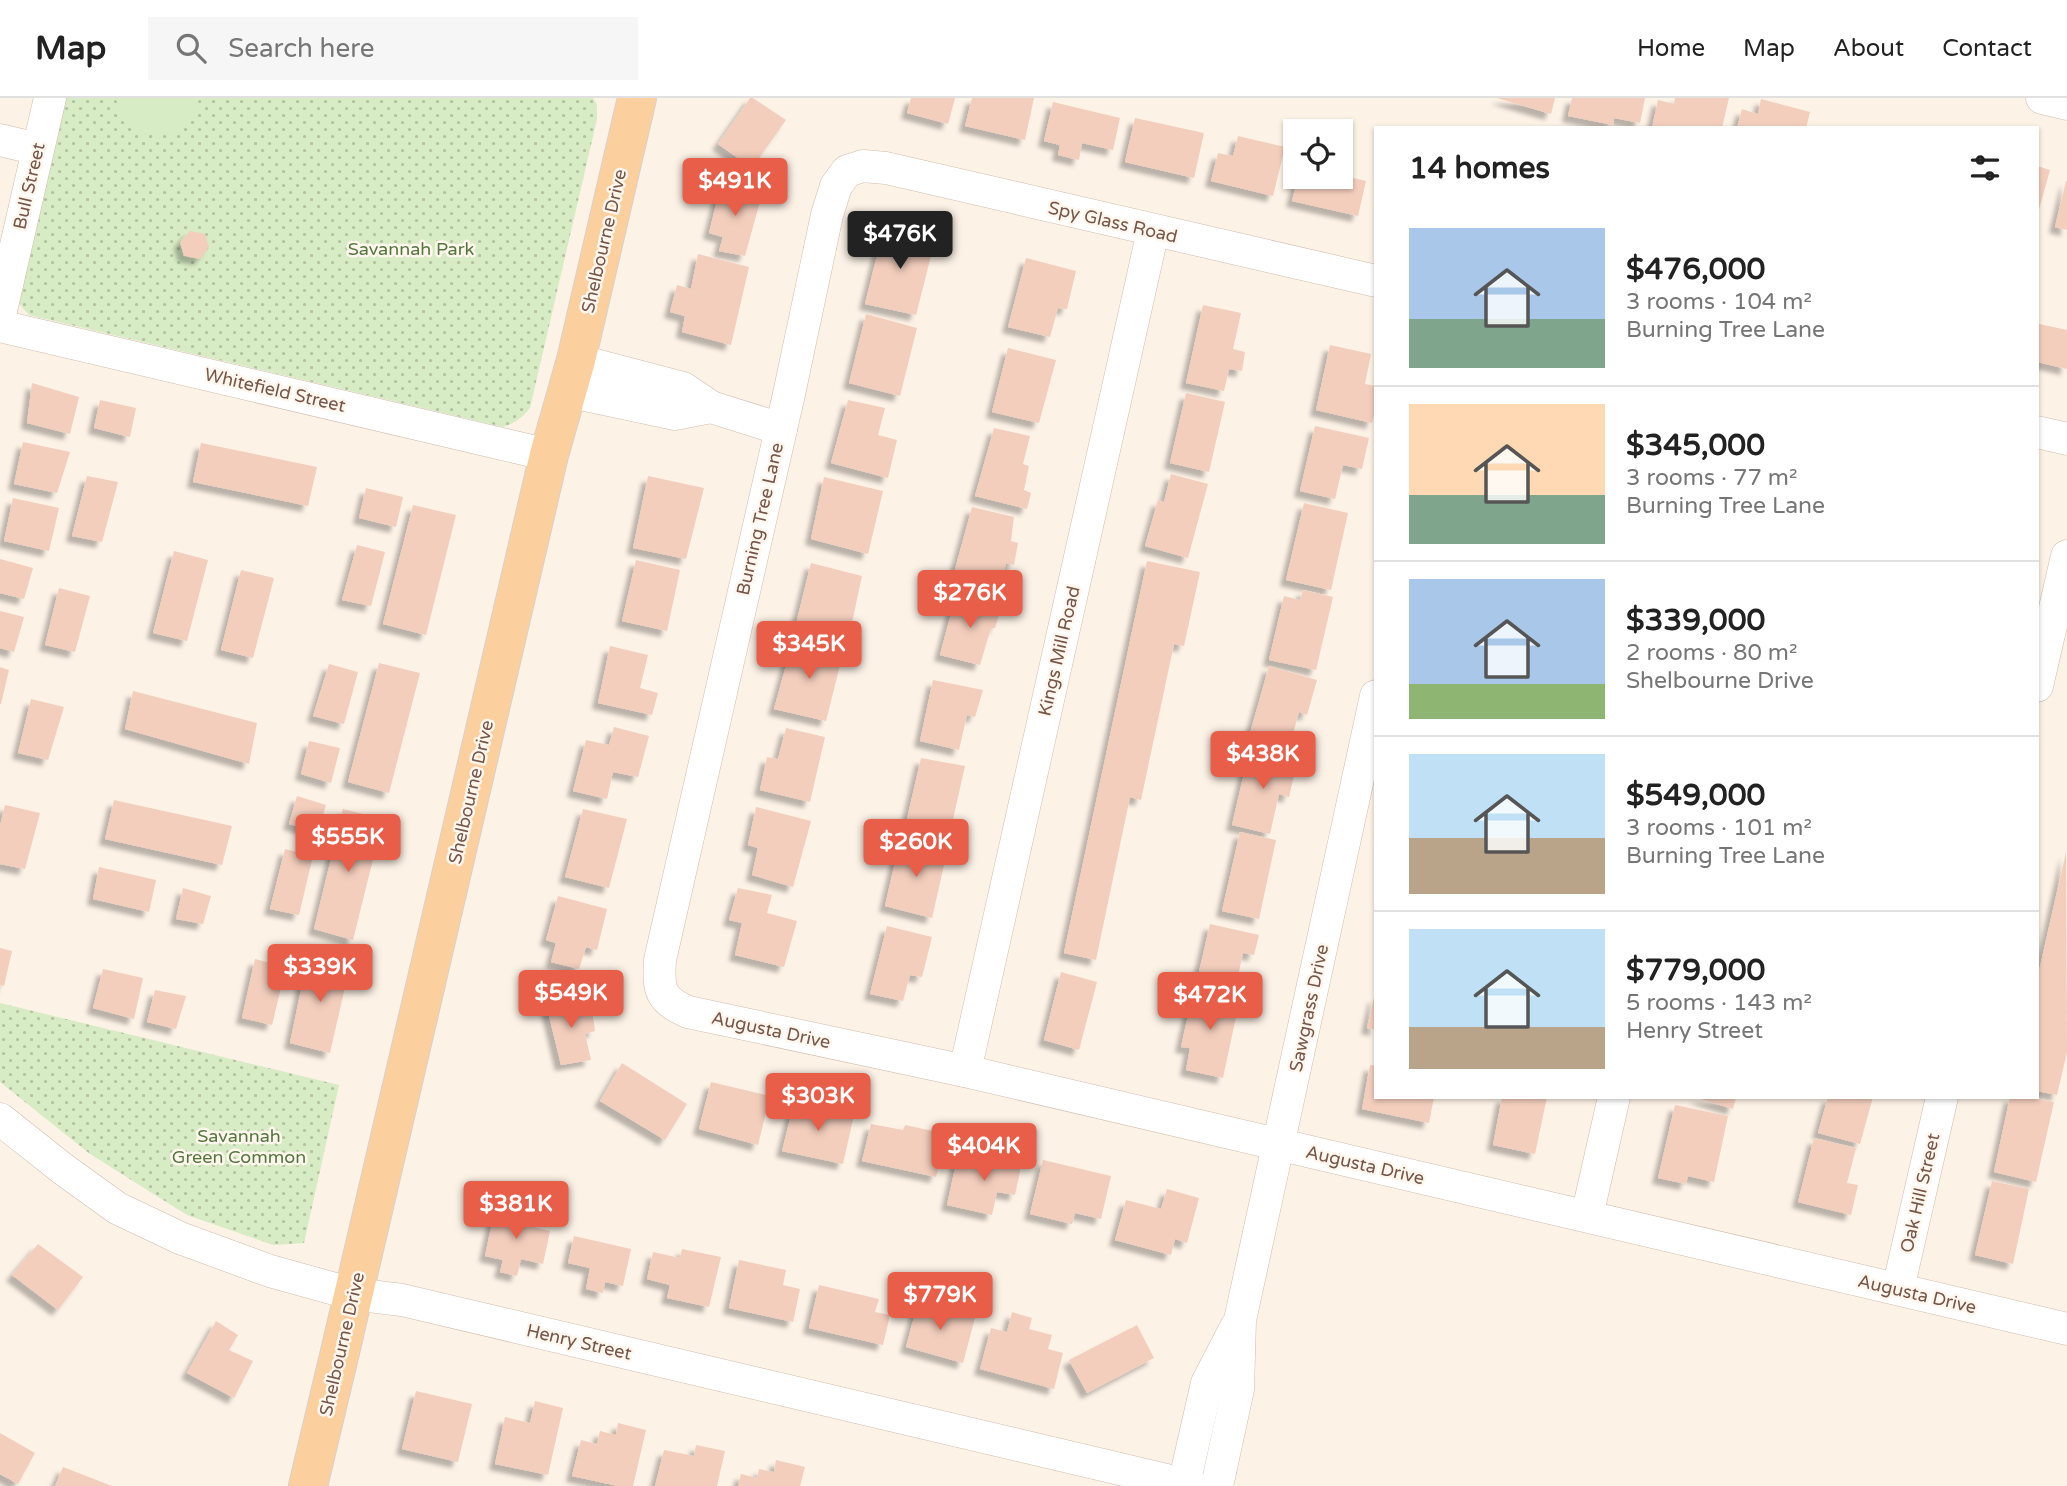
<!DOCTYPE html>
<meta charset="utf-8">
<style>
body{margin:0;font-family:"Varela Round",sans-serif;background:#f6f6f6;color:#222;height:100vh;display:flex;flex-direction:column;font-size:26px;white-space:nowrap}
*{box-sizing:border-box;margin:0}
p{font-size:23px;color:#767676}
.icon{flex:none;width:38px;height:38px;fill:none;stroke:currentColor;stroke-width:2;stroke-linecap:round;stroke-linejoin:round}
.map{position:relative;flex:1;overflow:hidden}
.drawer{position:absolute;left:1374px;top:28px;width:665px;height:973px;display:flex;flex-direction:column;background:#fff;border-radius:0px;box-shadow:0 2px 5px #0004}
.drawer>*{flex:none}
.tools{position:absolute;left:1283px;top:21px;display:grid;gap:14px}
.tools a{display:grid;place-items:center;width:70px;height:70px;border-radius:0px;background:#fff;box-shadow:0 2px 5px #0004;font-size:35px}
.price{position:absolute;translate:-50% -60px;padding:0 16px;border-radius:7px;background:#e95e49;color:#fff;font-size:23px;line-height:46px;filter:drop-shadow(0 2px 4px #0008)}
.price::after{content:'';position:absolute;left:50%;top:42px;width:21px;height:16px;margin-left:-10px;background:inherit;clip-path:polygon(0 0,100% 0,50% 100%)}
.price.selected{background:#222;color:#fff}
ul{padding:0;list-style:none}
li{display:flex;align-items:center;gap:21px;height:175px;padding:0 35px}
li+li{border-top:2px solid #e0e0e0}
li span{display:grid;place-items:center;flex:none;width:196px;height:140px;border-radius:0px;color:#555}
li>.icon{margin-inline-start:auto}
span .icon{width:84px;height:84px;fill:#fffc;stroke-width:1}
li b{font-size:30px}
h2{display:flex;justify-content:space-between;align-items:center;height:84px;padding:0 35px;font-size:30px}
header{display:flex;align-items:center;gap:42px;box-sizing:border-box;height:98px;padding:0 35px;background:#fff;border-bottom:2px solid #e0e0e0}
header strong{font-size:33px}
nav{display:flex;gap:38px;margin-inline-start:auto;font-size:24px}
.search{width:490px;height:63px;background:#f6f6f6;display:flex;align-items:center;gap:18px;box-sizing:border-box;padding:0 24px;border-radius:0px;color:#767676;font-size:26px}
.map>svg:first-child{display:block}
.park{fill:url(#park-dots)}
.garden{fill:#d7ebc4}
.building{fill:#f3cebd;filter:url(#shadow)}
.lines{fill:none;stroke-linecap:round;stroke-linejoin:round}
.minor-casing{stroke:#d1bbae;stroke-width:33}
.major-casing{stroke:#d9d0cc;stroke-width:40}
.minor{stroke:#fff;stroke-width:32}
.major{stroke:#fcd09e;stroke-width:38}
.labels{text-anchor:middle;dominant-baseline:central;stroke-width:5;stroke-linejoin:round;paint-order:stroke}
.street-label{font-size:18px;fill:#77564a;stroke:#fff6ed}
.park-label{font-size:18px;fill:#54773f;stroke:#fff6ed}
</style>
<header>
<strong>Map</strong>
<div class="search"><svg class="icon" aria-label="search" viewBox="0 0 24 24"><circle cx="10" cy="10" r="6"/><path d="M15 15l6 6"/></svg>Search here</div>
<nav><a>Home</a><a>Map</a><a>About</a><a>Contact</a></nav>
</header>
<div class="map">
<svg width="2067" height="1388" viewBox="0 0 2067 1388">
<defs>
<pattern id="park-dots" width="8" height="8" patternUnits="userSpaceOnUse" patternTransform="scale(1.75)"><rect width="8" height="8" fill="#d7ebc4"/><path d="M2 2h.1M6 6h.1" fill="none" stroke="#b3c1a1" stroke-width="1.8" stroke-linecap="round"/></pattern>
<filter id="shadow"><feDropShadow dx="-6" dy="6" stdDeviation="2" flood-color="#0004"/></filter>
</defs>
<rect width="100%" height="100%" fill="#fdf2e6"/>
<g class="park">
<path d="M65,0H593L597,7V21L530,310C522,320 515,325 503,329L29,217L20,207L17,197Z"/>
<path d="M0,905L339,987L304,1145L273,1147L187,1117L90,1056L0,984Z"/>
</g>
<path class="garden" d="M116,0H199C193,48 125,48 116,0Z"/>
<g class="building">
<path d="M750,0H753L786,22L752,70L718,46Z"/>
<path d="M911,0H955L948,26L907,15Z"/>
<path d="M972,0H1034L1025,42L965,28Z"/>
<path d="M1497,0H1555L1551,16Z"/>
<path d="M1572,0H1645L1640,25L1614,20L1613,27L1568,18Z"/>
<path d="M1675,0H1729L1722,30H1652L1658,2L1674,6Z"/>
<path d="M1761,1L1810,14L1806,30H1737L1742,11L1758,16Z"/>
<path d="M1053,4L1120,20L1113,52L1082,45L1079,62L1058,57L1060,47L1044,43Z"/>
<path d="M1135,20L1204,35L1194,80L1125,64Z"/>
<path d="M1238,38L1285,49L1273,98L1211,83L1218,55L1233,58Z"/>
<path d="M2037,68L2050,72L2038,115H2037Z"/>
<path d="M1340,77L1366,83L1358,118L1292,103L1298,79H1340Z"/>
<path d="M2066,83H2067V132L2055,129Z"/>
<path d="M721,86L762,96L745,158L719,153L723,139L709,135Z"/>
<path d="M884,129L935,142L916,217L865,206Z"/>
<path d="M190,133L205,136L209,149L200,161L184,158L180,144Z"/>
<path d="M698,156L749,169L731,247L682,234L685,218L670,214L677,187L691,191Z"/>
<path d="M1026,160L1076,173L1067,211L1058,210L1050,239L1008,229Z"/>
<path d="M1203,207L1241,215L1233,251L1245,254L1242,273L1229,271L1224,293L1186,285Z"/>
<path d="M866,216L917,230L900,298L849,285Z"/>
<path d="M2039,226L2067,232V271L2037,264V235Z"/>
<path d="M1330,247L1371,256L1365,286L1376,288V310L1372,325L1316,312Z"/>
<path d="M1008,250L1056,262L1039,325L992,314Z"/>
<path d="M32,285L79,299L70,336L27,325Z"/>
<path d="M1186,295L1225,304L1209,374L1170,365Z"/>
<path d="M100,302L136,310L130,339L94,330Z"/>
<path d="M848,302L885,310L878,337L897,342L888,380L831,365Z"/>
<path d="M1315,328L1369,340L1362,371L1343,367L1335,401L1300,393Z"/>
<path d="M994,330L1030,338L1023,366L1029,368L1024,392L1031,395L1027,411L975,398Z"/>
<path d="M23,344L70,354L57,395L14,386Z"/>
<path d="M201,345L317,369L308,408L193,384Z"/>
<path d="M1171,376L1208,386L1188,460L1145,448L1158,402L1164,404Z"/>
<path d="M87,378L118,384L102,444L72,438Z"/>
<path d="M648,378L704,390L686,461L633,450Z"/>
<path d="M824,379L883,393L868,456L811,441Z"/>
<path d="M366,390L403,399L396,429L359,420Z"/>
<path d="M13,400L59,410L49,453L4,443Z"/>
<path d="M1304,405L1348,415L1331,492L1286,482Z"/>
<path d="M413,407L456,417L426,537L383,526Z"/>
<path d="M972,409L1014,419L1011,443L1018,445L1014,467L1006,465L1001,487L954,475Z"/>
<path d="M357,447L385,454L371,508L342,502Z"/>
<path d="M174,453L208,462L187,543L153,535Z"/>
<path d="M0,461L33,470L24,501L0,495Z"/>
<path d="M636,462L680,472L667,533L622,523Z"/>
<path d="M1147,463L1200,474L1184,548L1174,546L1141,702L1130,699L1096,862L1064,855Z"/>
<path d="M811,465L862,478L848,543L795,530Z"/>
<path d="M241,472L274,480L253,560L221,552Z"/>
<path d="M59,490L90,498L75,554L45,547Z"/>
<path d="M1303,492L1333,499L1316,572L1269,562L1284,498L1300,502Z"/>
<path d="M972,499L1002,507L995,530H991L980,567L940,557L954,504L969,508Z"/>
<path d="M0,513L24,519L14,554L0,550Z"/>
<path d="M793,542L843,555L826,623L774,611Z"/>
<path d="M610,548L648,557L640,590L658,595L652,617L598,605Z"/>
<path d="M379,565L420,575L389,695L348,684Z"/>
<path d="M329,566L358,574L344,626L313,618Z"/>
<path d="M1269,568L1317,582L1307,617L1299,614L1287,657L1247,646Z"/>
<path d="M0,569L9,572L1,606H0Z"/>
<path d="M933,582L983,592L975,619L967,617L959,652L920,643Z"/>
<path d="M133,593L257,625L249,666L125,631Z"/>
<path d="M31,601L64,609L48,662L18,655Z"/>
<path d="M614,629L649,638L638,679L613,674L607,701L573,693L586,642L609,647Z"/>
<path d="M786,630L825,639L810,704L760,692L767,659L778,661Z"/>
<path d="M309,643L340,650L331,685L301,676Z"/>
<path d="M1249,654L1297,665L1289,699L1279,696L1270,736L1232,727Z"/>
<path d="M921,660L965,668L949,739L905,730Z"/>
<path d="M297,698L326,707L318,734L289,726Z"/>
<path d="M114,702L232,728L222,767L105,741Z"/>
<path d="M5,707L40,715L25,771L0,766V728Z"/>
<path d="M756,709L811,723L793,789L752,777L758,750L748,747Z"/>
<path d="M343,711L383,721L353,842L314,831Z"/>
<path d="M583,711L627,721L609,790L565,779Z"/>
<path d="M1240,734L1276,742L1259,821L1222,813Z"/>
<path d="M900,742L947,754L932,820L885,808Z"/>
<path d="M285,751L313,758L299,817L270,811Z"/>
<path d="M2066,754L2067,954L2057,997L2037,993V882Z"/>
<path d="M99,769L156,782L149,814L93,801Z"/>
<path d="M183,790L211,798L203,826L176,821Z"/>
<path d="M738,790L772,797L767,815L797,823L784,869L735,857L742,825L729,822Z"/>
<path d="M558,798L607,811L597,852L586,849L579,871L551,864L556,845L546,842Z"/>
<path d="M1210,826L1259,837L1254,857L1243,855L1234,896L1196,887Z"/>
<path d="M887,828L932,839L922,879L910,877L903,903L870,896Z"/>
<path d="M0,850L12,853L4,888L0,887Z"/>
<path d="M308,858L350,867L330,955L290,945Z"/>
<path d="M255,861L286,869L272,927L242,920Z"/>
<path d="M103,871L143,880L134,921L93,910Z"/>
<path d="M1061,874L1097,884L1079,952L1044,942Z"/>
<path d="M1194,890L1240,900L1223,980L1186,972L1190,950L1181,949Z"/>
<path d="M155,892L186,898L176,931L147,924Z"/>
<path d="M1374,899H1376V932L1367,930Z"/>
<path d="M583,900L584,913L592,912L595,933L585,936L591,962L561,967L546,905Z"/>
<path d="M622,965L687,1006L665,1042L600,1003Z"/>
<path d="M1370,967L1376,968V999H1434L1429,1025L1362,1011Z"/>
<path d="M711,984L770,998L758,1047L699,1031Z"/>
<path d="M1502,999H1547L1535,1056L1493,1047Z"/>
<path d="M1694,999H1736L1733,1011Z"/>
<path d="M1828,999H1873L1860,1046L1818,1035Z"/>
<path d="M2010,999H2030L2054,1004L2036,1084L1994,1074Z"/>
<path d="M794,1005L854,1017L843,1066L782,1053Z"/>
<path d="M1675,1007L1728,1018L1714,1084L1688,1078L1686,1086L1658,1080Z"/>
<path d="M871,1026L903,1032L905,1027L947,1036L936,1079L862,1063Z"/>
<path d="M1814,1040L1856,1050L1847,1085L1858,1087L1851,1117L1798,1104Z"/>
<path d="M1001,1054L1023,1059L1015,1097L997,1094L992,1117L947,1107L957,1061L998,1070Z"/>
<path d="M1043,1062L1111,1078L1101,1121L1075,1115L1072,1126L1030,1116Z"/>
<path d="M1992,1083L2029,1091L2013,1166L1975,1157Z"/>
<path d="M1167,1091L1199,1100L1187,1145L1175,1141L1171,1157L1115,1142L1126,1102L1161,1111Z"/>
<path d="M495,1111L531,1119L529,1128L550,1133L543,1166L521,1161L517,1178L500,1174L503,1162L485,1158Z"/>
<path d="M574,1138L631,1151L623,1188L605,1184L603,1195L586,1191L590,1170L568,1165Z"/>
<path d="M38,1146L83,1179L58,1212L12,1177Z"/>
<path d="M682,1151L721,1159L709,1209L667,1200L670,1187L647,1181L653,1154L680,1160Z"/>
<path d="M739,1162L786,1172L783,1187L800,1191L793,1224L729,1210Z"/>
<path d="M819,1187L879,1201L875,1214L890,1217L883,1247L809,1230Z"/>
<path d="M918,1204L975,1220L963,1265L906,1249Z"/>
<path d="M1012,1214L1032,1220L1029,1231L1052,1237L1048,1251L1063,1255L1054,1291L980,1271L991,1230L1007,1234Z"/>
<path d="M216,1223L238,1237L229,1252L253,1263L234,1300L187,1275Z"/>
<path d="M1137,1227L1154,1260L1087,1295L1069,1262Z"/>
<path d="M416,1293L472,1306L458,1364L402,1351Z"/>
<path d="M535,1303L563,1310L548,1377L495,1366L505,1319L530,1325Z"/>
<path d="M618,1325L646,1332L633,1388H618L572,1378L581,1342L597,1346L600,1333L616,1337Z"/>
<path d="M0,1335L35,1355L18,1386L0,1376Z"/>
<path d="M696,1347L725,1353L717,1388H655L664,1352L694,1358Z"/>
<path d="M776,1362L805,1369L800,1388H738L741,1376L757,1380L759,1371L774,1374Z"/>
<path d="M63,1369L112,1388H55Z"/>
</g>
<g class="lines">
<defs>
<g id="minor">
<path d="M2042,0L2067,6"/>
<path d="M0,42L38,51"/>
<path d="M1376,183L886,70L863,68L847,73L836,88L827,117L789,296L660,862C658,892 660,902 688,914L965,973L2067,1231"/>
<path d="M0,217L50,0"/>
<path d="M0,228L549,357"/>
<path d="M576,262L683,290L711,309L781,331"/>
<path d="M567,293L675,316L711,309"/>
<path d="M2037,334L2067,341"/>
<path d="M2037,588L2067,458"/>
<path d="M965,973L1153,133"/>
<path d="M0,1021L63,1071L117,1110L180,1140L270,1173L353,1196L402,1202L1192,1388"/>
<path d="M1587,1118L1614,999"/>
<path d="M1898,1191L1942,999"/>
<path d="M1184,1386L1207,1285L1236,1229"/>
<path d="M1217,1388L1238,1291L1240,1222L1376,598"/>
</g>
<path id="major" d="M308,1388L340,1254L549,357L576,262L637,0"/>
</defs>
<use href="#minor" class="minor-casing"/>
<use href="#major" class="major-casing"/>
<use href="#minor" class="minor"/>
<use href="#major" class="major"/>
</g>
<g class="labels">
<g class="street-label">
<text transform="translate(29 88) rotate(-77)">Bull Street</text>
<text transform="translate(1113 124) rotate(13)">Spy Glass Road</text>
<text transform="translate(604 143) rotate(-77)">Shelbourne Drive</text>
<text transform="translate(275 292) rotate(13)">Whitefield Street</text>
<text transform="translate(760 421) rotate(-77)">Burning Tree Lane</text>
<text transform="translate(1059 553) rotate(-77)">Kings Mill Road</text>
<text transform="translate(471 694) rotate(-77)">Shelbourne Drive</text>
<text transform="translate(1309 910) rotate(-78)">Sawgrass Drive</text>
<text transform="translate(771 932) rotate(12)">Augusta Drive</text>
<text transform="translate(1365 1067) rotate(13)">Augusta Drive</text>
<text transform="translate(1920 1095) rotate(-77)">Oak Hill Street</text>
<text transform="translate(1917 1196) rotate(13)">Augusta Drive</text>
<text transform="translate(579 1244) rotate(13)">Henry Street</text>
<text transform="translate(342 1246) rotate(-77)">Shelbourne Drive</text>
</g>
<g class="park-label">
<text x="411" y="151">Savannah Park</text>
<text x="239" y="1038">Savannah<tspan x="239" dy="21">Green Common</tspan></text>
</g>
</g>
</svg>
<div class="tools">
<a><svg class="icon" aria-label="locate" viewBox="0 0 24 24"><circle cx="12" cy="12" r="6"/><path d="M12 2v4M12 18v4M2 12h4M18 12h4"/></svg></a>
</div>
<b class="price" style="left:735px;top:120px">$491K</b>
<b class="price selected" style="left:900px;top:173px">$476K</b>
<b class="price" style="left:970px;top:532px">$276K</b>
<b class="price" style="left:809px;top:583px">$345K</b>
<b class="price" style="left:1263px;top:693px">$438K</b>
<b class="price" style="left:348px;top:776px">$555K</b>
<b class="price" style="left:916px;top:781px">$260K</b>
<b class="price" style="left:320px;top:906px">$339K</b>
<b class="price" style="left:571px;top:932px">$549K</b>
<b class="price" style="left:1210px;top:934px">$472K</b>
<b class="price" style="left:818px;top:1035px">$303K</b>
<b class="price" style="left:984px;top:1085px">$404K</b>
<b class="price" style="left:516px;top:1143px">$381K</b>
<b class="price" style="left:940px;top:1234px">$779K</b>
<section class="drawer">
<h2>14 homes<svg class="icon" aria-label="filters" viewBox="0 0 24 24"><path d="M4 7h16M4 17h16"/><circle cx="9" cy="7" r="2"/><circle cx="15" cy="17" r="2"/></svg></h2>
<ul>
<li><span style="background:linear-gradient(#a9c7e8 65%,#7fa58c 0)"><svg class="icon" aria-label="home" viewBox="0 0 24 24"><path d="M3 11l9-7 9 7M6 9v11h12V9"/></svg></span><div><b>$476,000</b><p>3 rooms · 104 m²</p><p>Burning Tree Lane</p></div></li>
<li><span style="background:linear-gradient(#ffd9b3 65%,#7fa58c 0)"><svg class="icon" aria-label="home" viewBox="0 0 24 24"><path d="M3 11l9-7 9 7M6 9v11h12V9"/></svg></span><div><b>$345,000</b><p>3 rooms · 77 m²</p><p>Burning Tree Lane</p></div></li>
<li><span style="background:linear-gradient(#a9c7e8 75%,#8fb573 0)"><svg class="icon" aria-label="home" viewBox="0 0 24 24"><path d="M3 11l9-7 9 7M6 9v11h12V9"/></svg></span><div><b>$339,000</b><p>2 rooms · 80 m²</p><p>Shelbourne Drive</p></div></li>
<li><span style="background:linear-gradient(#bfe0f5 60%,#b9a48a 0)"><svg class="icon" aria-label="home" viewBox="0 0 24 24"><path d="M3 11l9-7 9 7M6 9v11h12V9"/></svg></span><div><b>$549,000</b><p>3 rooms · 101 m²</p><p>Burning Tree Lane</p></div></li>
<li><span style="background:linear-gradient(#bfe0f5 70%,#b9a48a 0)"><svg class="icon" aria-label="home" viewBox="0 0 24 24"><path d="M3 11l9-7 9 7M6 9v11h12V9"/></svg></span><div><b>$779,000</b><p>5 rooms · 143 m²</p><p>Henry Street</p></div></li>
</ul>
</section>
</div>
